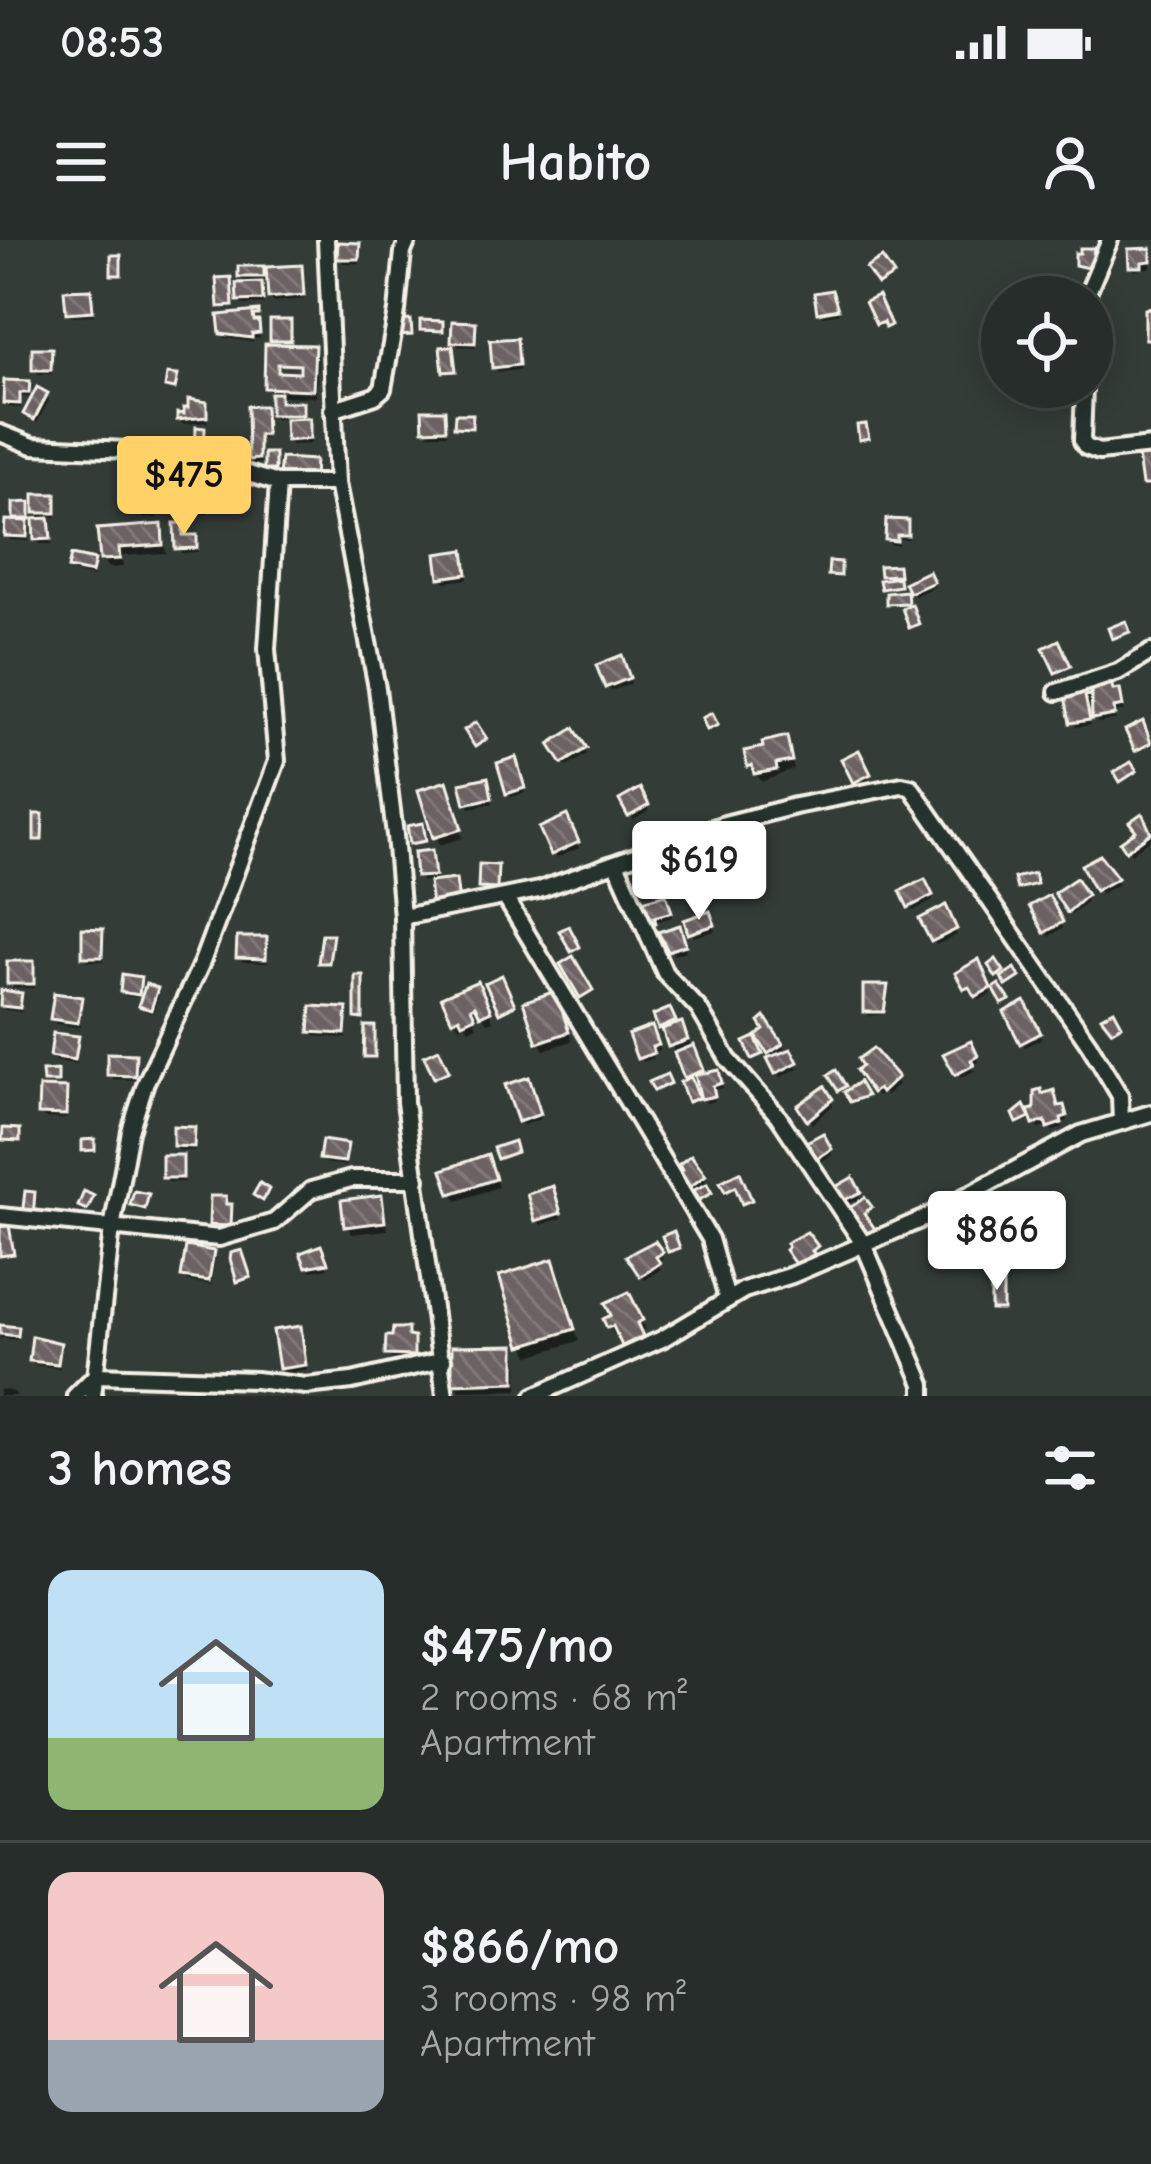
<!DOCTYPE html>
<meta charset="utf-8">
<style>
body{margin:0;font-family:"Comic Neue",sans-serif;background:#2f3532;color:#f1f3f6;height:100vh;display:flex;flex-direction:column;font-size:45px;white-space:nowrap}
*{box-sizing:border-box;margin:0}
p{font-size:39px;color:#a4a8a8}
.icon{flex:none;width:66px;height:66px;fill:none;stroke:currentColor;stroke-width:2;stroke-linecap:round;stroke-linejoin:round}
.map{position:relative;height:1156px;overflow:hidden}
.panel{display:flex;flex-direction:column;background:#272d2a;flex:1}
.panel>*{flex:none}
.controls{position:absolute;left:981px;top:36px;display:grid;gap:24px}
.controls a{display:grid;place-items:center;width:132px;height:132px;border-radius:50%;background:#272d2a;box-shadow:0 6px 30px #0003,0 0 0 3px #434947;font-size:60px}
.price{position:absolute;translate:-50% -102px;padding:0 27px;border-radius:12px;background:#fff;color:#222;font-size:39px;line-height:78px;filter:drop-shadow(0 3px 6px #0008)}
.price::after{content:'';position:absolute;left:50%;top:72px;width:36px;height:27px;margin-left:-18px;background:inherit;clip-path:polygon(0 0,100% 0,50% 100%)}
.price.selected{background:#ffd166;color:#111}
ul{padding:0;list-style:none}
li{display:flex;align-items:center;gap:36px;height:300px;padding:0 48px}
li+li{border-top:3px solid #434947}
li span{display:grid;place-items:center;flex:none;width:336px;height:240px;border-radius:24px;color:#555}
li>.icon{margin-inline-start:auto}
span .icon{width:144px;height:144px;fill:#fffc;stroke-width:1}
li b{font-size:51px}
h2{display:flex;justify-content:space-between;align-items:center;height:144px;padding:0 48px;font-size:51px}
.status{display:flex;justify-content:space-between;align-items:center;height:84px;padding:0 60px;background:#272d2a;direction:ltr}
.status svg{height:33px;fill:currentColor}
header{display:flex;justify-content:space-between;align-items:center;height:156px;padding:0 48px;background:#272d2a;font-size:54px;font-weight:600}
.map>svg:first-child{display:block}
.shadow{fill:#0007;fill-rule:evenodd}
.building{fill:url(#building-back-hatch);stroke:#f4f1e8;stroke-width:3;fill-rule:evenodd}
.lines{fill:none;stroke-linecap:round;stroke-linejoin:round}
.street-casing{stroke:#f4f1e8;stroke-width:22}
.street{stroke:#26332d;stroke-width:14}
</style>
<div class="status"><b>08:53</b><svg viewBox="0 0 49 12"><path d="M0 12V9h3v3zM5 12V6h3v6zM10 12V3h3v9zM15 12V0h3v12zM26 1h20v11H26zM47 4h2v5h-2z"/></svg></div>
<header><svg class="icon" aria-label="menu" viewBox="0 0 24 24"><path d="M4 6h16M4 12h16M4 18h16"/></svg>Habito<svg class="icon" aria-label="person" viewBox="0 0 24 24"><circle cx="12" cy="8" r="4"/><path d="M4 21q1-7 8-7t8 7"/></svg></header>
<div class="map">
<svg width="1151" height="1156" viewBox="0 0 1151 1156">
<defs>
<pattern id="building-back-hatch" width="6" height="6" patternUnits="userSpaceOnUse" patternTransform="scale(3)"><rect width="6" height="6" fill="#6d6264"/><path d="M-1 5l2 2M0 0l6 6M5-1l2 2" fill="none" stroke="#82797a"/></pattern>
</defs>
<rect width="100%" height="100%" fill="#343c38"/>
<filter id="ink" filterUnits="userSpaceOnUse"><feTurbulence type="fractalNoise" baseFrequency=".00833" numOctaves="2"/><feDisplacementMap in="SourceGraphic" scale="24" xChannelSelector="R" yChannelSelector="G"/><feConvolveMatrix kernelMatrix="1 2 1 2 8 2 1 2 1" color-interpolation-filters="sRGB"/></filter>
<g filter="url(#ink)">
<g class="shadow">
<path d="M358,6L360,23H343L340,18Z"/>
<path d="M1151,11V27L1134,31L1132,27Z"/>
<path d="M301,28L305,59L273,62L271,57Z"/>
<path d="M262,29L269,41H258L264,64L243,65L240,60L246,45L241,36Z"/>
<path d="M90,52L94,75L71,76L69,72Z"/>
<path d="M834,58L839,73L823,76L820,71Z"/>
<path d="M251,75L260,98L253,99V102L225,98L222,93Z"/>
<path d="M289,83L292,108H313L318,117L316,157L278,156L281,165H301L304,182L311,186V204L291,205L288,179H275L267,147L277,107L273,100ZM275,121L303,122V136L275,135Z"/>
<path d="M474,85L476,107L457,106L454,101Z"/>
<path d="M515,102L520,130L498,132L495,127Z"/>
<path d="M50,111L52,134H38L35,129Z"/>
<path d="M28,144L30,157H21V168L9,167L6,162Z"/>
<path d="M46,155L49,160L37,183L27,174Z"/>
<path d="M205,165L208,182L182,184L180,180Z"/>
<path d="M264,169L267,199H260V224H254L251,219Z"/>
<path d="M444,173L447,194H429L426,189Z"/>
<path d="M172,247L175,266L157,265V278H144L141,273Z"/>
<path d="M204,255L209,274H197V280H188L185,275Z"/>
<path d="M55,257L57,277H45L52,304H40L37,300L42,282L37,272Z"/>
<path d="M28,265L29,301L10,300L7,296L16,284V266Z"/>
<path d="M906,283L909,299H898V305H891L888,300Z"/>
<path d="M182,286L184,298H195L198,312L181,313Z"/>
<path d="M160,287L166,313L122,316L123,327L108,328L103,320L101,292Z"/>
<path d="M465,318L468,339L445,342L442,337Z"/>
<path d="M93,323L94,337L74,332L71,327Z"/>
<path d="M928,335L934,347L914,356L908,344Z"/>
<path d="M623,424L631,444L610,451L608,447Z"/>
<path d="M1110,445L1113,453L1119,452L1121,457L1124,471L1115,473L1116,479L1098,483L1088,465L1090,485L1076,487L1068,453Z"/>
<path d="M573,492L587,514L567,527L553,505Z"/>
<path d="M785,500L794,529L762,542L750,526Z"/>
<path d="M858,514L871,540L859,546L845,520Z"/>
<path d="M517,526L525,553L511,557L509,552Z"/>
<path d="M489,546L493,563L470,568L467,563Z"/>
<path d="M447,549L462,598L440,605L436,597Z"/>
<path d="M639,552L649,571L633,580L623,561Z"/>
<path d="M1141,577L1151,592V599L1131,614L1124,603L1139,592Z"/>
<path d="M566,579L579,608L556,618L543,590Z"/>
<path d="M715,607L725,621L709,634L705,629L699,633L693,624Z"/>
<path d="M431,613L436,645L455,642L460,667L435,665L432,640L422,641L419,636Z"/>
<path d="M1099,618L1118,644L1101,654L1085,626Z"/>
<path d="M685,625L692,642L675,649L669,637L683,632Z"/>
<path d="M496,628L498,653L484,652L481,648Z"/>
<path d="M924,643L933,661L913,671L904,652Z"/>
<path d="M1075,643L1087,661L1071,675L1058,654Z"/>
<path d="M1048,659L1063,688L1049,696L1033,668Z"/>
<path d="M667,662L672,677L655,682L657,689L653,690L643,664Z"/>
<path d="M945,669L957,695L936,705L923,680Z"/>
<path d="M711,680L715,691L694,697L691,692Z"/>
<path d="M101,692L104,721H88L85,716Z"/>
<path d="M662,693H681L686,711L674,715Z"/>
<path d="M265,700L268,723L242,722L239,717Z"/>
<path d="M978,723L991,754L980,760L974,750L969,752L959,734Z"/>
<path d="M32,724L35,748H13L10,744Z"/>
<path d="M139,740L140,758L126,756L123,751Z"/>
<path d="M886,748L885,774L869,776L866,771Z"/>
<path d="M156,751L159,755L153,773L144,771L142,766Z"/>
<path d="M481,753L493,781L487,783L481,773L473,777L477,786L469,790L466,784L459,787L455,779Z"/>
<path d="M20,756L22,772L5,770L2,765Z"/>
<path d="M80,760V787L56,784L53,779Z"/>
<path d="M559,763L572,801L544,810L539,802Z"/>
<path d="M1024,765L1041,799L1025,807L1008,773Z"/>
<path d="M345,771L347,798L315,796L312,791Z"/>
<path d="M669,772L676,787L684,790L704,836L720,838L723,848L713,850L715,861L706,863L699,838L690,842L697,860L692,862L684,843L689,841L657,777Z"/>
<path d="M764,781L798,828L781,837L760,797L768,791Z"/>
<path d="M654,794L660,810L652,813L654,818L643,822L640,818Z"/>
<path d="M77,799V824L56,821L53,816Z"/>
<path d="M969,805L979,822L971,826L974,831L960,838L947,816Z"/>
<path d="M134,817L136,840L113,839L110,834Z"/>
<path d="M860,831L895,839L898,844L886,856L883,852L877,856Z"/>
<path d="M530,845L541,879L523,885L520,881Z"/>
<path d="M65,851L67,879L44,878L41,873Z"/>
<path d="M824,851L833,865L812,884L801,866Z"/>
<path d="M1058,869L1065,873L1068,881L1061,883L1063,888L1053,891L1049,886L1038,889V871Z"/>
<path d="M193,890L195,911L178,910L176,906Z"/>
<path d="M822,897L832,915L816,925L805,907Z"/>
<path d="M346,906L347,926L325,923L322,918Z"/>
<path d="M181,918L184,942H168L165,937Z"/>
<path d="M691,919L706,942L703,943L710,955L703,959L697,948L690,953L679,937Z"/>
<path d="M491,926L498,947L457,961L452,953Z"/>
<path d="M852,941L861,958L843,966L834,951Z"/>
<path d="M554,954L562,978L541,985L538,980Z"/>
<path d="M380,958L388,990L352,994L347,986Z"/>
<path d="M224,959L233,972L232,990L215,989L212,984Z"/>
<path d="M654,1005L663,1018L657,1023L661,1029L645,1040L630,1017Z"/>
<path d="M320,1009L328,1028L311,1031L304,1015Z"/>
<path d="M212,1014L215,1018L211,1045L187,1041L184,1036Z"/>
<path d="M552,1022L579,1101L530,1116L524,1105Z"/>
<path d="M628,1055L645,1089L639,1092L645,1106L630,1113L619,1093L614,1095L607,1080Z"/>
<path d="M0,1088L17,1089L19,1100L1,1098L0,1102Z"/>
<path d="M407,1091L415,1104V1120L391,1119L388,1114Z"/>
<path d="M302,1094L307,1130L284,1133L281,1128Z"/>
<path d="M59,1106L60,1128L35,1125L32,1120Z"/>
<path d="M513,1108L518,1116V1150L460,1151L455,1143Z"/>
<path d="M0,1149L14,1152L17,1156H0Z"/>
</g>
<g class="building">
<path d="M338,2L360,3L359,19H337Z"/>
<path d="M1080,8H1094L1092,29L1075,25V13H1080Z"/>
<path d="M1151,8V21L1142,22V27H1129L1128,9Z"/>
<rect x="111" y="15" width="10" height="20"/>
<path d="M882,18L894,35L878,45L866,28Z"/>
<path d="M302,25L304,55L268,58L266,27Z"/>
<rect x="238" y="26" width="26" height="11"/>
<path d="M231,37L233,66L218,67L216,38Z"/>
<path d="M262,42L263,60L237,61L236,43Z"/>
<path d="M91,49L93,71L66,73L64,50Z"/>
<path d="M832,50L838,69L817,73L814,53Z"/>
<path d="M878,56L891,85L885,88L883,82L876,85L865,62Z"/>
<path d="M1151,67V99H1145V69Z"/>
<path d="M259,71V75H253L254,81H259L260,93L252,94V98L220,94L218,75Z"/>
<rect x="270" y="80" width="21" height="21"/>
<path d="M411,80L412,95L397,96L396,81Z"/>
<path d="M420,80L443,81V91L420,90Z"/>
<path d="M452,81L476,82L475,103L451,102Z"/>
<path d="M517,98L519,125L492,128L490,100Z"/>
<path d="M265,104L315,105L313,150L264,148ZM278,124L300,125V133L278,132Z"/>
<path d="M453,106L456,131L443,132L440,107Z"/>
<path d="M32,108H52L51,130H32Z"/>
<path d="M167,134L178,135L175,149L165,147Z"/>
<path d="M4,140L30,141L29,153H20V164L3,163Z"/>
<path d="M37,147L48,153L34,180L23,174Z"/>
<path d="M270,153H280V162H303V175H270Z"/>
<path d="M188,159L207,162V177L177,180V173L184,174V168H188Z"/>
<path d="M247,166H265L266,195H259V219L248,220Z"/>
<path d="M422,170H445L446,189L423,190Z"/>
<path d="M455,174H473L472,188L454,187Z"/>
<path d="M310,178V199L286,201L285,179Z"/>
<path d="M866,184L869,198L859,200L857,185Z"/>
<path d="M196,187L205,188L204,213H195Z"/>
<rect x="264" y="213" width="11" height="17"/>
<path d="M1138,216H1151V245H1142Z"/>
<path d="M281,218L315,220L314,239L279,236Z"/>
<path d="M153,244H174V262L156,261L155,274L138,273L139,253L153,254Z"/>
<path d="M180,248L205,253L208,270H196L195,276H183Z"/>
<rect x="34" y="254" width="22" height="19"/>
<path d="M30,262V279H13V263Z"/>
<path d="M49,278L51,299L34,300L33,279Z"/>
<path d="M886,279L908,280V295H897V301L885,300Z"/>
<path d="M5,280L28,281L27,297L4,296Z"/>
<path d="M174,283H183V295H197V308L175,309Z"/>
<path d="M162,284L163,305L119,308L120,319L100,320L97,289Z"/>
<path d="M464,310L467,334L439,338L436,314Z"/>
<path d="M71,315L95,320L92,333L68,328Z"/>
<path d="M829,321L841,322V336L828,335Z"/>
<path d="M898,325L899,335L880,336L879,326Z"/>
<path d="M929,331L934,342L909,353L904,343Z"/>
<path d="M899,337L900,346L881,349L879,340Z"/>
<path d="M907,351L908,363L886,364V353Z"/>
<path d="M912,364L919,384L909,388L902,368Z"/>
<path d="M1126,381L1130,392L1112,399L1108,388Z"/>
<path d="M1059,400L1071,426L1055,433L1043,408Z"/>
<path d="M622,415L630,438L605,448L596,425Z"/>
<path d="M1111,441L1113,450L1120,449L1123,466L1114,468L1115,475L1092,479L1091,445Z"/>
<path d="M1090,446L1091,455L1085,456L1090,480L1070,483L1064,450Z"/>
<path d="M712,473L718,485L707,490L702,478Z"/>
<path d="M1143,481L1151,503L1135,511L1125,490Z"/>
<path d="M476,482L487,499L475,507L464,490Z"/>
<path d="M574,488L587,508L562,524L549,504Z"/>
<path d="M787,496L792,521L776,524L777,530L754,534L752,525L747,527L744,511L763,507L762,502Z"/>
<path d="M859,510L871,534L853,543L841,519Z"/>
<path d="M516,517L525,548L506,554L497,523Z"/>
<path d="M1131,522L1137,531L1120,542L1114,532Z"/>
<path d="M488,537L492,558L465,564L460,543Z"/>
<path d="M447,541L462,589L433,598L418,550Z"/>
<path d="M640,548L649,565L628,577L619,560Z"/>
<path d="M1142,573L1151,593L1126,611L1120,602L1136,591L1129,582Z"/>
<path d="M34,574H43L42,600H34Z"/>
<path d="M567,575L579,602L551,615L539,588Z"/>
<path d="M423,583L426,601L410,604L407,586Z"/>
<path d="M715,602L725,615L705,631L701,626L695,631L689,623Z"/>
<path d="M432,610L435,636L416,637L414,612Z"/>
<path d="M1100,615L1118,638L1095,651L1081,625Z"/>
<path d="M684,617L692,637L669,645L666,636L679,631L675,620Z"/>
<path d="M479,624L498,625L497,649L478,648Z"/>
<path d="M1034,633L1037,644L1017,649L1014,638Z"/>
<path d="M1076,638L1087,655L1067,673L1054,653Z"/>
<path d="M456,639L459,662L432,666L429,642Z"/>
<path d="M925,639L933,655L908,668L900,651Z"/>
<path d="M666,654L672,672L654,677L656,683L647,687L639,662Z"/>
<path d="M1049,655L1063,682L1044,693L1029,666Z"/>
<path d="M946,665L957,689L931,702L919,679Z"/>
<path d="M710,671L715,685L688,694L684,680Z"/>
<path d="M680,685L686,705L668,711L658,692Z"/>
<path d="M569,686L580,707L571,712L559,691Z"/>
<path d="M82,688L103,689L102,717H82Z"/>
<path d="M322,694H333L329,723H318Z"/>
<path d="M237,697H267L266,719L236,718Z"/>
<path d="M573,716L593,750L580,758L560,724Z"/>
<path d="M979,719L991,748L975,757L969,747L964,749L955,733Z"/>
<path d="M996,719L1004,731L996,737L988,725Z"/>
<rect x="7" y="721" width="27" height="23"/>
<path d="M1015,728L1020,737L1006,746L1001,737Z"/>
<path d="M122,734L141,737L139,755L120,752Z"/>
<path d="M355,735H363V779L355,778Z"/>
<path d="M502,735L515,765L499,773L485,743Z"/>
<path d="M478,741L491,771L480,776L475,766L471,768L475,777L462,783L459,777L452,781L441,757Z"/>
<path d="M146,744L158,748L151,770L138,766Z"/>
<path d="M999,744L1010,760L1002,764L993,748Z"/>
<path d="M863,745H888L884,772H863Z"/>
<path d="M1,750L22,753L20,768L0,766Z"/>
<path d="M556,751L569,792L537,803L523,762Z"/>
<path d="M54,753L82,757L78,783L50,779Z"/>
<path d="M1025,761L1041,793L1020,804L1004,772Z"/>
<path d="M311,766L347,768L345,794L309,792Z"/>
<path d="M670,768L676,781L658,789L653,775Z"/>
<path d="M1114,770L1122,785L1112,791L1101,777Z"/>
<path d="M765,777L783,804L768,814L756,796L764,790L759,782Z"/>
<path d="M682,782L688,800L668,807L662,789Z"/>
<path d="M365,786H375V817H364Z"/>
<path d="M652,786L659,805L652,807L654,813L637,819L628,795Z"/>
<path d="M53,793L79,796L75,820L50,816Z"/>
<path d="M755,797L763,814L752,819L744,802Z"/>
<path d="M971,801L978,816L971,820L974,825L955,835L943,814Z"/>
<path d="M694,805L704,830L684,838L674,813Z"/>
<path d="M873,808L898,837L881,853L878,849L872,853L856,830L862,826L858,819Z"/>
<path d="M439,809L449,831L434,838L424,816Z"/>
<path d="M791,809L798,822L775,834L767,818Z"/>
<path d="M107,813L136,814L135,836L107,835Z"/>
<path d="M58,830V842H43L42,831Z"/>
<path d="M719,830L722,843L713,846L715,856L701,859L695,835Z"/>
<path d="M836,830L846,846L838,851L828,835Z"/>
<path d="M667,834L671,843L654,851L649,842Z"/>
<path d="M529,837L541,874L518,882L505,845Z"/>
<path d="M691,837L699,858L688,862L680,842Z"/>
<path d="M859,842L867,856L850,862L844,852Z"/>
<path d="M825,846L833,859L807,881L797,866Z"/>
<path d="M39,847L67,848L66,875L38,874Z"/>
<path d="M1041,849L1042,854L1054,850L1058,866L1064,865L1067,876L1061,878L1062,883L1047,888L1045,881L1033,885L1028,870L1034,869V851Z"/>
<path d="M1024,865L1030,877L1017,883L1013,874Z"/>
<path d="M173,886L195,887L194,907L173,906Z"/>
<path d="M3,888L20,889V901L2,900Z"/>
<path d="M823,893L832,909L811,922L801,905Z"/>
<path d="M95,899V910L82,911V900Z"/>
<path d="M322,900L348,904L345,922L319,919Z"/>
<path d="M514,901L517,912L497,919L493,908Z"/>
<path d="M488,914L496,939L450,954L442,930Z"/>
<rect x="162" y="915" width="21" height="23"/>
<path d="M691,915L706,935L686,950L675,936L683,930L678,925Z"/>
<path d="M740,932L752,960L742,964L735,947L725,952L720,942Z"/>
<path d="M853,937L861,952L838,963L830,950Z"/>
<path d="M260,943L269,949L263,961L253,955Z"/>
<path d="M707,944L712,953L699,960L694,950Z"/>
<path d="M553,946L561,973L535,981L527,954Z"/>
<path d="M25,951L35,952L33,977L22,976Z"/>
<path d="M84,951L94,956L87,970L78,966Z"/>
<path d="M134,951L149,954L145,969L130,965Z"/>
<path d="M382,955L385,982L344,987L341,960Z"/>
<path d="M210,956H226V964H232L231,986L209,985Z"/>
<path d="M865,957L872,967L864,973L875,989L863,998L844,972Z"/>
<path d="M9,985L14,1014L0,1016V987Z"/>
<path d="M674,991L680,1008L668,1012L662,996Z"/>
<path d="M807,992L818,1006L812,1011L815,1014L795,1024L785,1010L788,1007L786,1003Z"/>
<path d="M978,996H996L997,1016H975Z"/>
<path d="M655,1001L663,1012L656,1017L660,1023L640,1037L626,1016Z"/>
<path d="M321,1005L328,1023L306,1027L300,1013Z"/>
<path d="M186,1006L214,1011L209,1041L181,1037Z"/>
<path d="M242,1010L251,1037L237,1042L230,1019L231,1013Z"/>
<path d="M984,1018H998V1032H985Z"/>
<path d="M553,1019L575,1089L521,1106L499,1036Z"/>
<rect x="991" y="1036" width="12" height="34"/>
<path d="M629,1052L643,1080L637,1083L643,1096L622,1106L613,1086L607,1088L603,1079L611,1075L605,1063Z"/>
<path d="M0,1085L19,1087L18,1096L0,1094Z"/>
<path d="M301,1086L306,1125L279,1129L273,1090Z"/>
<path d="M393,1088H408V1096L414,1097V1116L385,1115L386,1096H392Z"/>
<path d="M32,1096L61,1103L58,1124L29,1121Z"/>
<path d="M515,1105V1142L452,1144V1106Z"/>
</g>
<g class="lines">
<defs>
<g id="street">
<path d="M326,0L337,243L377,448L395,595L402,677L405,862L445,1156"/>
<path d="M1086,57L1110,0"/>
<path d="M1084,147L1082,201L1086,207L1099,212L1151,206"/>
<path d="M332,170L375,156L383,149L397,71L403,12L408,0"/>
<path d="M0,193L33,206L176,212L278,243H337"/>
<path d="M1057,452L1118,432L1151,412"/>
<path d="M617,625L665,733L699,769L728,819L778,876L864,1005L923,1144V1156"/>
<path d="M506,659L710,999L727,1059"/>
<path d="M402,677L539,650L721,585L795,566L902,545L911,547L1089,804L1120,856L1121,882"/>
<path d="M0,976L219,998L274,982L311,950L351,939H417"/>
<path d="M75,1156L96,1135L256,1140L306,1146L352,1141L443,1120"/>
<path d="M93,1156L112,988L130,891L146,842L202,722L277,521L267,409L278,243"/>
<path d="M534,1156L662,1099L744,1050L792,1035L925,978L1081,894L1151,873"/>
</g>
</defs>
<use href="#street" class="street-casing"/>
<use href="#street" class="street"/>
</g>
</g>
</svg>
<div class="controls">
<a><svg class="icon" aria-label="locate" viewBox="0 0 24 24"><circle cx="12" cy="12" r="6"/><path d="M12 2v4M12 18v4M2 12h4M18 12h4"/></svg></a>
</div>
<b class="price selected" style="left:184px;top:298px">$475</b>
<b class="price" style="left:699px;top:683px">$619</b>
<b class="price" style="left:997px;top:1053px">$866</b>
</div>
<section class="panel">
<h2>3 homes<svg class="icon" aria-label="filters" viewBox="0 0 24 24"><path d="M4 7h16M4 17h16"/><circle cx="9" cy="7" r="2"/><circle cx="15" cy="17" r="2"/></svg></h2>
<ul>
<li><span style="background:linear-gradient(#bfe0f5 70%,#8fb573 0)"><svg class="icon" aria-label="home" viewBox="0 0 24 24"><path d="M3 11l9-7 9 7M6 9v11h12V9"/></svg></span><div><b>$475/mo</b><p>2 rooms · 68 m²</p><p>Apartment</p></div></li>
<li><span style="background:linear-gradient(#f6c9c9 70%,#9aa5b1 0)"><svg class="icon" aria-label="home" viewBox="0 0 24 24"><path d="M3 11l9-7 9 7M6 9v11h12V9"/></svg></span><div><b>$866/mo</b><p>3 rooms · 98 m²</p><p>Apartment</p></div></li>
</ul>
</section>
